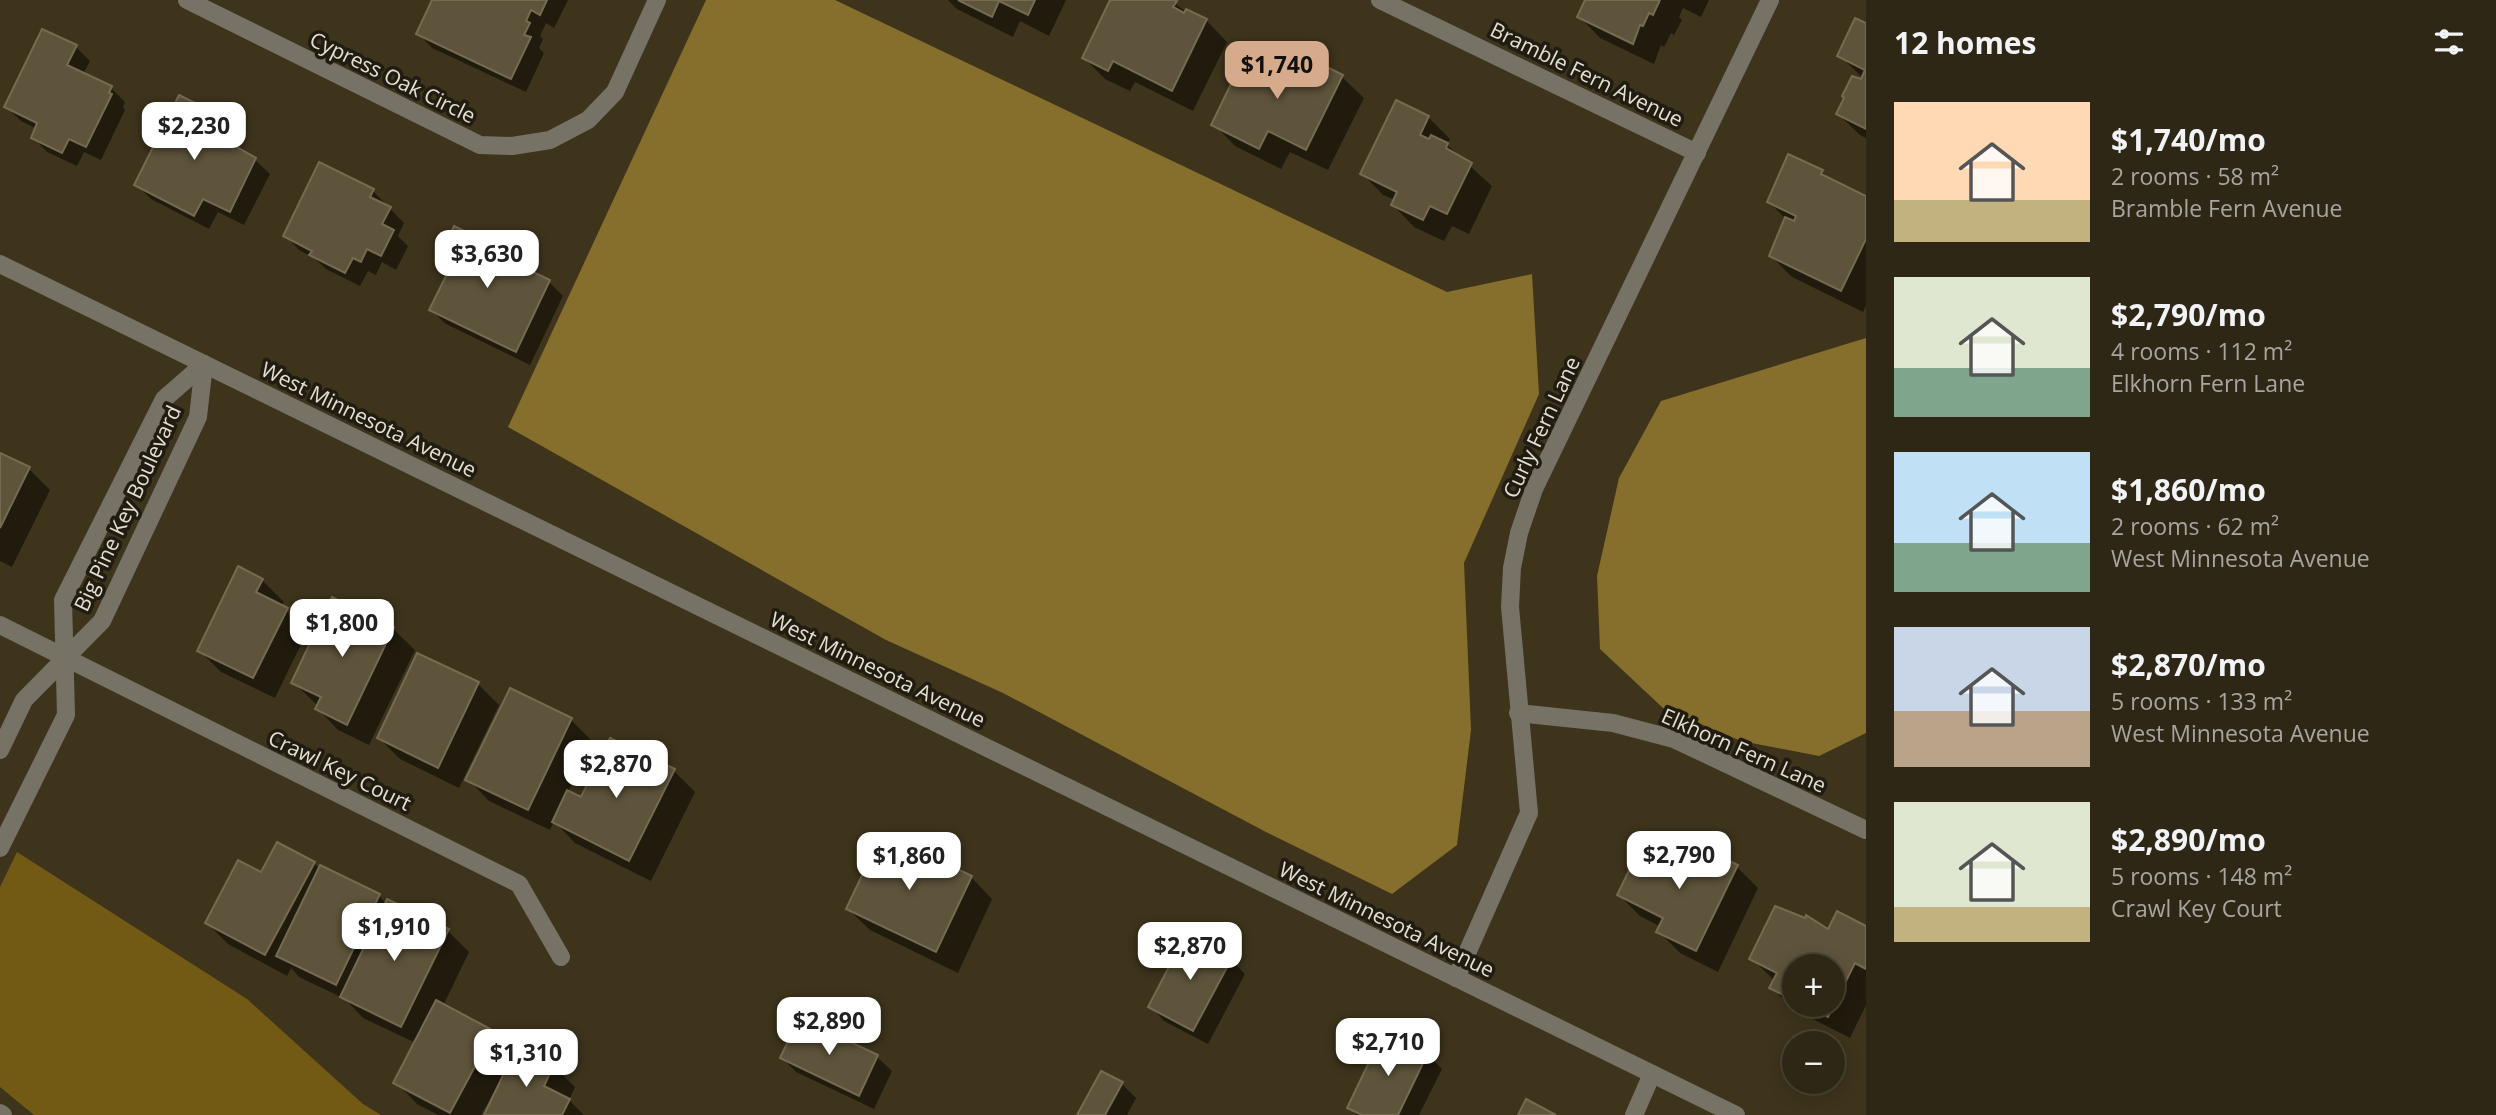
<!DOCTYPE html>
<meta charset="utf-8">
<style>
body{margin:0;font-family:"Open Sans",sans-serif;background:#3a3322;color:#f1f3f6;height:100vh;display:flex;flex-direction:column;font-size:26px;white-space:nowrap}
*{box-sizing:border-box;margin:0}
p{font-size:23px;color:#a7a5a0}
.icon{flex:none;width:38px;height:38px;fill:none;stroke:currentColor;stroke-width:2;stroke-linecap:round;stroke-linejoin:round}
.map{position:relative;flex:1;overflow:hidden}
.side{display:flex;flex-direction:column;background:#2e2715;width:630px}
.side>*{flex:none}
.buttons{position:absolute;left:1782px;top:954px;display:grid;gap:14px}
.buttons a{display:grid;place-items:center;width:63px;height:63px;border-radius:50%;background:#2e2715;box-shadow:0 4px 18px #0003,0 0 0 2px #494434;font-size:35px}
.price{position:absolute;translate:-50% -60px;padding:0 16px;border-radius:14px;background:#fff;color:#222;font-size:23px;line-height:46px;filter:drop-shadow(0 2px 4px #0008)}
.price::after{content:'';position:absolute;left:50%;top:42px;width:21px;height:16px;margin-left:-10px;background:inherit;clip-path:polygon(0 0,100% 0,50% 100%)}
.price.selected{background:#d6ab8b;color:#111}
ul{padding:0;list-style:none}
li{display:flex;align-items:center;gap:21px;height:175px;padding:0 28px}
li span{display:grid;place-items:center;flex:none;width:196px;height:140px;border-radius:0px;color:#555}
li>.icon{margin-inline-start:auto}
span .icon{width:84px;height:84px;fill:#fffc;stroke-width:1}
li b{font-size:30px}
h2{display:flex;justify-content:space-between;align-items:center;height:84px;padding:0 28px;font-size:30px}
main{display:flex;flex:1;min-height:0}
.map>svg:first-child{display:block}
.forest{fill:#725a15}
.water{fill:#866e2d}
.shadow{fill:#0007;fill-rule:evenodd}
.building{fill:#5e543b;stroke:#756b51;stroke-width:2}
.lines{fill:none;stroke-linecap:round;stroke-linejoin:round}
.minor{stroke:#767266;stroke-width:18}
.labels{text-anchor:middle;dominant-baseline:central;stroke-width:7;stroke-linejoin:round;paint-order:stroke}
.street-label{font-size:21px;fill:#e5dfd1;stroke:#201c12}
</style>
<main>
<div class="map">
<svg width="1866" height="1115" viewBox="0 0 1866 1115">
<rect width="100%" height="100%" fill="#3e341c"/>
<path class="forest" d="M17,852L247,999L363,1104L381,1115H34L0,1087V887Z"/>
<g class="water">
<path d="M706,0H835L1447,292L1532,274L1539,394L1464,563L1471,730L1457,845L1392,894L1266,832L1003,693L886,640L508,427Z"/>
<path d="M1866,338V733L1819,756L1741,741L1663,708L1600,649L1597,576L1619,478L1661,401Z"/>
</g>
<g class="shadow">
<path d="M434,0H568L554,28L546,23L540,36L543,39L539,48L544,53L526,92L432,48L418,33Z"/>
<path d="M948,0H1066L1049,36L1020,21L1013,37L957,9Z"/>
<path d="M1112,0H1171L1186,12L1206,20L1227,42L1193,111L1135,82L1130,91L1105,79L1084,58Z"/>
<path d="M1587,0H1709L1701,17L1683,8L1679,17L1682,20L1674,35L1671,33L1664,47L1661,45L1654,64L1600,38L1579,16Z"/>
<path d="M1866,25V138L1860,135L1838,114L1863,78L1839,55Z"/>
<path d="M76,47L90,61L83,74L111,88L125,102L123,107L125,110L101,160L84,152L77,166L47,152L33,137L37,129L21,121L6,107Z"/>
<path d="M1299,55L1342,77L1364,98L1328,170L1290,152L1281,169L1235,146L1214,124L1263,65L1281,67L1289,76Z"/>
<path d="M1397,102L1428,117L1450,139L1447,145L1492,186L1469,234L1452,226L1444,241L1414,227L1393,205L1395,200L1383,195L1362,173Z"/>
<path d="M212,114L226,128L221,138L255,160L270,174L244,225L218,212L209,229L151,199L136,184Z"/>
<path d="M1789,156L1822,172L1832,181L1866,198V305L1863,312L1792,277L1771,256L1786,219L1769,202Z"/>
<path d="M373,191L404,223L398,236L408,246L396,270L382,262L376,275L368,271L360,286L326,269L314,258L299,250L285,235Z"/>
<path d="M497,248L506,257L521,262L531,273L549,282L563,296L530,365L446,324L431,310L450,272L439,261Z"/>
<path d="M0,455L29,469L50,490L12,567L0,561Z"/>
<path d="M262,580L284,602L281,606L308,630L275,698L221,672L199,650Z"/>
<path d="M333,599L393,629L415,650L369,745L338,730L317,708L318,706L293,682Z"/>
<path d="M478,684L499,705L459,788L400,759L379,738Z"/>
<path d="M571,720L592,741L568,792L582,799L674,771L695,792L651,881L575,843L554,821L550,830L489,801L468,779Z"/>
<path d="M1687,861L1695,869L1737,867L1758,888L1718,972L1680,953L1659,932L1661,927L1640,916L1619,895Z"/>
<path d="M314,863L320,869L379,896L387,904L448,931L469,952L443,1006L493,1032L515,1055L553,1066L575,1087L569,1100L584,1115H486L499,1088L497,1087L481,1115H438L417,1104L396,1082L416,1043L363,1018L345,999L299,977L291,968L287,976L228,944L207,923L262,875Z"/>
<path d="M971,877L992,899L958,973L870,930L848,909Z"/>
<path d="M1806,920L1829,932L1866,928V1005L1850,1038L1793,1009L1772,988L1775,981L1751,958ZM1794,966H1832V1004H1794Z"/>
<path d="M1231,960L1245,974L1208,1044L1164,1021L1150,1006Z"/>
<path d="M800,1020L877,1057L892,1071L874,1109L796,1072L782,1058Z"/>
<path d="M1427,1054L1442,1069L1419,1115H1357L1349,1107Z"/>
<path d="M1122,1084L1136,1098L1127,1115H1079Z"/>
</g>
<g class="building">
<path d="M432,0H547L540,15L531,10L526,21L530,23L524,35L531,37L511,79L416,34Z"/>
<path d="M958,0H1035L1028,15L999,1L992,17Z"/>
<path d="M1110,0H1175L1177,1L1173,7L1184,13L1186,9L1207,19L1172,91L1113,61L1108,71L1082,58Z"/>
<path d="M1585,0H1660L1653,15L1649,13L1643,26L1640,25L1633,44L1577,17Z"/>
<path d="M1855,18L1866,23V129L1836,114L1844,98L1842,96L1852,76L1861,79L1865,70L1837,56Z"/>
<path d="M42,29L77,45L67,65L112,86L109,93L112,94L86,147L69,139L62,153L31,138L37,123L4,107Z"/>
<path d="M1299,53L1343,75L1306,150L1268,131L1259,149L1211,125L1245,55L1262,63L1265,58L1282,66L1279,71L1288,75Z"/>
<path d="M179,95L213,112L203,130L212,135L214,132L229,140L228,142L256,158L230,212L203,199L194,216L134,185Z"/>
<path d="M1396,100L1429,116L1420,135L1429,139L1431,135L1448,143L1446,148L1472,163L1447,214L1430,206L1423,220L1391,205L1397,192L1360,174Z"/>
<path d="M1788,154L1823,170L1821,174L1866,196V239L1841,291L1769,256L1785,217L1794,221L1796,216L1767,202Z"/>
<path d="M319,162L374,189L370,197L391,207L382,224L394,230L381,256L367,249L361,262L353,258L345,273L309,255L312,251L283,236Z"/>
<path d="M454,226L498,247L493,255L503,259L506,253L522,261L518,269L529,275L531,271L550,280L516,352L429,310L450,268L437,261Z"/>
<path d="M0,453L30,467L0,528Z"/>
<path d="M238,566L263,579L256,592L288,608L253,678L197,651Z"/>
<path d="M332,597L394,627L347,725L315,709L321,697L291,683Z"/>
<path d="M417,653L479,682L438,768L377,738Z"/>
<path d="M510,688L572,718L528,810L465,780Z"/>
<path d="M610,738L675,769L629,861L552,822L567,790L581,797Z"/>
<path d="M882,833L972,876L936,952L846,909Z"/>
<path d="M277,842L315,862L265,955L205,923L238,860L261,872Z"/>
<path d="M1642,844L1667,854L1669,850L1688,859L1686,863L1694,867L1703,848L1738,865L1696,951L1656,932L1663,918L1617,895Z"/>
<path d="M320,865L380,894L336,985L276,956Z"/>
<path d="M387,899L449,929L401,1027L340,997Z"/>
<path d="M1775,906L1805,918L1806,915L1828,929L1837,911L1866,926V969L1855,963L1828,1017L1802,1004H1832V966H1794V1000L1769,988L1777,973L1749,959Z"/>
<path d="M1186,934L1232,958L1193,1031L1148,1007Z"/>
<path d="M436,1000L494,1031L450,1113L393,1083Z"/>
<path d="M799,1018L878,1055L859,1096L780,1058Z"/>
<path d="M1384,1031L1428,1053L1398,1115H1362L1347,1108Z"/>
<path d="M517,1046L554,1065L544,1086L570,1099L562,1115H484Z"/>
<path d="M1101,1071L1123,1082L1105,1115H1077Z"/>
<path d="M1526,1099L1556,1115H1518Z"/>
</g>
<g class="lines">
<g class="minor">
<path d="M187,0L480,145L512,146L550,140L588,120L615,92L657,0"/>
<path d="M1380,0L1697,153"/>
<path d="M0,264L1736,1115"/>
<path d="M0,625L519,884L561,957"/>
<path d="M1518,713L1613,723L1674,739L1866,830"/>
<path d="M0,750L24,700L102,621L198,417L204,364"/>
<path d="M0,848L66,715L63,600L164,399L204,364"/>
<path d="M1456,978L1529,813L1510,607L1512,568L1519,533L1534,489L1770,0"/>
<path d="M0,1113L3,1115"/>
<path d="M1634,1115L1652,1074"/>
</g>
</g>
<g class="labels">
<g class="street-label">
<text transform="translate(1587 74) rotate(26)">Bramble Fern Avenue</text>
<text transform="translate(393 77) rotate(26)">Cypress Oak Circle</text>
<text transform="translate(369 419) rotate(26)">West Minnesota Avenue</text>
<text transform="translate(1541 427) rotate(-65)">Curly Fern Lane</text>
<text transform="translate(127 508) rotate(-65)">Big Pine Key Boulevard</text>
<text transform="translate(878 669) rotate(26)">West Minnesota Avenue</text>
<text transform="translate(1744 750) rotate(24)">Elkhorn Fern Lane</text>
<text transform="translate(340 770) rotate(26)">Crawl Key Court</text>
<text transform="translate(1387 919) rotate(26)">West Minnesota Avenue</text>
</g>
</g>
</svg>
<div class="buttons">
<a>+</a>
<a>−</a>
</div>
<b class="price selected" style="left:1277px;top:101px">$1,740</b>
<b class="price" style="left:194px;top:162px">$2,230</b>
<b class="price" style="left:487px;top:290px">$3,630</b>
<b class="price" style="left:342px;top:659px">$1,800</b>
<b class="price" style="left:616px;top:800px">$2,870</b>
<b class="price" style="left:1679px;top:891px">$2,790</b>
<b class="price" style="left:909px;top:892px">$1,860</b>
<b class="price" style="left:394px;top:963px">$1,910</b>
<b class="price" style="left:1190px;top:982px">$2,870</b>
<b class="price" style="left:829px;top:1057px">$2,890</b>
<b class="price" style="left:1388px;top:1078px">$2,710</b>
<b class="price" style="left:526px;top:1089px">$1,310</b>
</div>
<section class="side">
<h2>12 homes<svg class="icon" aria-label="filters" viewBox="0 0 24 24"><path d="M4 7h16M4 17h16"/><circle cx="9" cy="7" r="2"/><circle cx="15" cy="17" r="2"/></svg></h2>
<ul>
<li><span style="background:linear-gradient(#ffd9b3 70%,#c2b280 0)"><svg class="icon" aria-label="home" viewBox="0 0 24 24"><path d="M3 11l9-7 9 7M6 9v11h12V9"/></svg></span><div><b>$1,740/mo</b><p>2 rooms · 58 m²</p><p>Bramble Fern Avenue</p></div></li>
<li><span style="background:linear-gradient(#dfe7d0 65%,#7fa58c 0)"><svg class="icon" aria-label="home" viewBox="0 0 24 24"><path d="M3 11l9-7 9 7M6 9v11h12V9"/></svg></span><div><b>$2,790/mo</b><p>4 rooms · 112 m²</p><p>Elkhorn Fern Lane</p></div></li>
<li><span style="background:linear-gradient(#bfe0f5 65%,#7fa58c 0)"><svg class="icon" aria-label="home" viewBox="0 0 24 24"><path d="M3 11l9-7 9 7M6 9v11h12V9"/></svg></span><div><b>$1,860/mo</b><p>2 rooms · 62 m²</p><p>West Minnesota Avenue</p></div></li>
<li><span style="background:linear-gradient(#c9d6e8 60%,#b9a48a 0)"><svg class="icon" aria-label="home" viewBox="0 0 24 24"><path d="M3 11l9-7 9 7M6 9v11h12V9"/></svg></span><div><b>$2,870/mo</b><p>5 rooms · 133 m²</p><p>West Minnesota Avenue</p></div></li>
<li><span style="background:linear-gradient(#dfe7d0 75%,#c2b280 0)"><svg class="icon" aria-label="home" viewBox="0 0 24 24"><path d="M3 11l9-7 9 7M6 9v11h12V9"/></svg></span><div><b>$2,890/mo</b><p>5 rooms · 148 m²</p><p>Crawl Key Court</p></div></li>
</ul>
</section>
</main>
